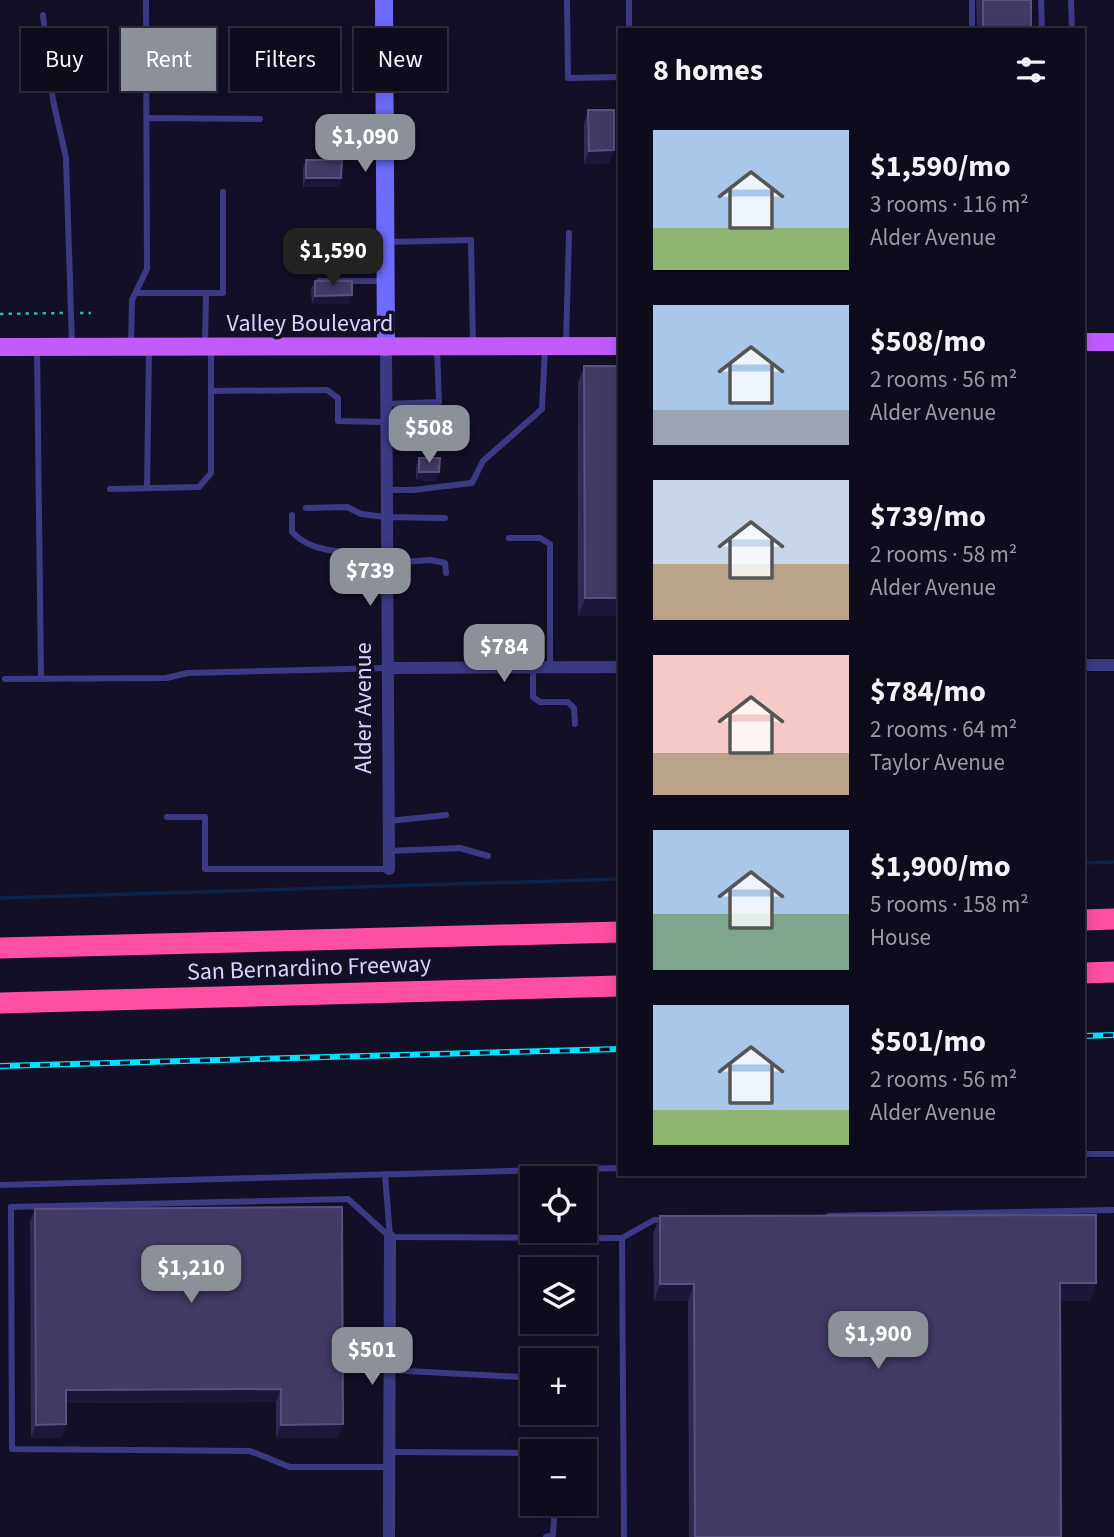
<!DOCTYPE html>
<meta charset="utf-8">
<style>
body{margin:0;font-family:"Source Sans 3",sans-serif;background:#1c1929;color:#f1f3f6;height:100vh;display:flex;flex-direction:column;font-size:26px;white-space:nowrap}
*{box-sizing:border-box;margin:0}
p{font-size:23px;color:#9b9ba3}
.icon{flex:none;width:38px;height:38px;fill:none;stroke:currentColor;stroke-width:2;stroke-linecap:round;stroke-linejoin:round}
.map{position:relative;flex:1;overflow:hidden}
.sheet{position:absolute;left:618px;top:28px;width:467px;height:1148px;display:flex;flex-direction:column;background:#0e0b1c;border-radius:0px;box-shadow:0 4px 18px #0003,0 0 0 2px #2e2b3b}
.sheet>*{flex:none}
.banner{position:absolute;left:21px;top:28px;width:492px;height:63px;display:flex;gap:14px}
.controls{position:absolute;left:520px;top:1166px;display:grid;gap:14px}
.controls a{display:grid;place-items:center;width:77px;height:77px;border-radius:0px;background:#0e0b1c;box-shadow:0 4px 18px #0003,0 0 0 2px #2e2b3b;font-size:35px}
.price{position:absolute;translate:-50% -60px;padding:0 16px;border-radius:14px;background:#8c9099;color:#fff;font-size:23px;line-height:46px;filter:drop-shadow(0 2px 4px #0008)}
.price::after{content:'';position:absolute;left:50%;top:42px;width:21px;height:16px;margin-left:-10px;background:inherit;clip-path:polygon(0 0,100% 0,50% 100%)}
.price.on{background:#222;color:#fff}
ul{padding:0;list-style:none}
li{display:flex;align-items:center;gap:21px;height:175px;padding:0 35px}
li span{display:grid;place-items:center;flex:none;width:196px;height:140px;border-radius:0px;color:#555}
li>.icon{margin-inline-start:auto}
span .icon{width:84px;height:84px;fill:#fffc;stroke-width:1}
li b{font-size:30px}
h2{display:flex;justify-content:space-between;align-items:center;height:84px;padding:0 35px;font-size:30px}
.pill{padding:0 24px;border-radius:0px;background:#0e0b1c;box-shadow:0 4px 18px #0003,0 0 0 2px #2e2b3b;font-size:24px;line-height:63px}
.pill.on{background:#8c9099;color:#fff}
.map>svg:first-child{display:block}
.lines{fill:none;stroke-linecap:round;stroke-linejoin:round}
.stream{stroke:#0c2248;stroke-width:3.5}
.path{stroke:#2fb8b0;stroke-width:2.5;stroke-dasharray:3.5 5;stroke-linecap:butt}
.lane{stroke:#3d3a85;stroke-width:6}
.street{stroke:#3d3a85;stroke-width:12}
.secondary{stroke:#6f6bff;stroke-width:18}
.primary{stroke:#c25bff;stroke-width:18}
.highway{stroke:#ff4fa3;stroke-width:21}
.rail-casing{stroke:#00e5ff;stroke-width:6}
.rail{stroke:#130f26;stroke-width:3.5;stroke-dasharray:10;stroke-linecap:butt}
.wall{fill:#312854}
.shaded-wall{fill:#1d163a}
.building{fill:#433a66;stroke:#5a527e;stroke-width:2}
.labels{text-anchor:middle;dominant-baseline:central;stroke-width:7;stroke-linejoin:round;paint-order:stroke}
.street-label{font-size:24px;fill:#d9d4ff;stroke:#130f26}
</style>
<div class="map">
<svg width="1114" height="1537" viewBox="0 0 1114 1537">
<rect width="100%" height="100%" fill="#130f26"/>
<g class="lines">
<g class="stream">
<path d="M1083,863L1114,862"/>
<path d="M0,898L620,879"/>
</g>
<g class="path">
<path d="M80,313H91"/>
<path d="M0,314L63,313"/>
</g>
<g class="lane">
<path d="M567,0L568,78L620,77"/>
<path d="M629,0V30"/>
<path d="M972,0V30"/>
<path d="M1041,0L1042,30"/>
<path d="M1071,0L1072,30"/>
<path d="M43,15L53,100L66,158L72,345"/>
<path d="M147,118L260,119"/>
<path d="M386,242L471,240L473,345"/>
<path d="M319,281H384"/>
<path d="M136,293H223V192"/>
<path d="M205,343L206,293"/>
<path d="M131,345L132,300L147,269L146,0"/>
<path d="M566,345L569,233"/>
<path d="M37,349L41,679"/>
<path d="M211,391L327,390L338,398V421L385,422"/>
<path d="M387,404L439,402L437,349"/>
<path d="M147,488L149,350"/>
<path d="M110,489L199,487L211,473V347"/>
<path d="M388,490H413L472,483L483,461L542,409L545,349"/>
<path d="M306,508L347,507L361,514L386,517L445,518"/>
<path d="M292,515V532C315,557 355,551 386,552"/>
<path d="M509,538H540L550,544V667"/>
<path d="M387,563L431,560L445,563L446,573"/>
<path d="M533,667V697L540,702H568L574,708L575,724"/>
<path d="M5,679L166,678L188,673L387,668"/>
<path d="M167,817H205V869H389"/>
<path d="M389,821L446,815"/>
<path d="M389,851L460,848L488,856"/>
<path d="M1083,1154H1114"/>
<path d="M385,1174L390,1237"/>
<path d="M0,1185L620,1168"/>
<path d="M829,1216L1114,1210"/>
<path d="M622,1238L624,1537"/>
<path d="M389,1370L520,1377L532,1381"/>
<path d="M389,1452L532,1453"/>
<path d="M389,1467H290L250,1451L12,1449L11,1207L348,1199L390,1237L622,1238L654,1220H664"/>
<path d="M546,1537L553,1535L555,1503"/>
</g>
<g class="street">
<path d="M386,347L389,869"/>
<path d="M1083,665H1114"/>
<path d="M387,668L620,667"/>
<path d="M389,1537L390,1237"/>
</g>
<path class="secondary" d="M384,0L386,347"/>
<g class="primary">
<path d="M1083,342H1114"/>
<path d="M0,347L620,346"/>
</g>
<g class="highway">
<path d="M1083,920L1114,919"/>
<path d="M0,948L620,932"/>
<path d="M1083,973L1114,972"/>
<path d="M0,1003L620,986"/>
</g>
<defs>
<g id="rail">
<path d="M1083,1036L1114,1035"/>
<path d="M0,1066L620,1049"/>
</g>
</defs>
<use href="#rail" class="rail-casing"/>
<use href="#rail" class="rail"/>
</g>
<g class="wall">
<path d="M976,0H1031V30H977Z"/>
<path d="M588,110L609,164H584V124Z"/>
<path d="M306,160L341,178L338,187H303V168Z"/>
<path d="M315,281L352,295L349,304H312L311,290Z"/>
<path d="M584,366L620,616H578V383Z"/>
<path d="M419,458L436,481L416,480V467Z"/>
<path d="M342,1207L338,1438H276V1402L66,1403V1424L61,1438H31L30,1222L35,1209Z"/>
<path d="M660,1216L1096,1283L1090,1301H1060L1061,1537H689L688,1301H654L653,1234Z"/>
</g>
<g class="shaded-wall">
<path d="M614,150L609,164H584L589,151Z"/>
<path d="M306,178H341L338,187H303Z"/>
<path d="M352,295L349,304H312L315,296Z"/>
<path d="M419,472H439L436,481L416,480Z"/>
<path d="M585,598H620V616H578Z"/>
<path d="M1060,1283H1096L1090,1301H1054Z"/>
<path d="M660,1284H694L688,1301H654Z"/>
<path d="M281,1389L276,1402L61,1403L66,1390Z"/>
<path d="M66,1424L61,1438H31L36,1425Z"/>
<path d="M343,1424L338,1438H276L281,1425Z"/>
</g>
<g class="building">
<rect x="983" y="0" width="48" height="30"/>
<path d="M588,110H614V150L589,151Z"/>
<path d="M306,160H342L341,178H306Z"/>
<path d="M315,281H352V295L315,296Z"/>
<path d="M584,366H620V598H585Z"/>
<path d="M419,458H440L439,472H419Z"/>
<path d="M342,1207L343,1424L281,1425V1389L66,1390V1424L36,1425L35,1209Z"/>
<path d="M1096,1215V1283H1060L1061,1537H695L694,1284H660V1216Z"/>
</g>
<g class="labels">
<g class="street-label">
<text x="310" y="323">Valley Boulevard</text>
<text transform="translate(363 708) rotate(-90)">Alder Avenue</text>
<text transform="translate(309 968) rotate(-2)">San Bernardino Freeway</text>
</g>
</g>
</svg>
<div class="controls">
<a><svg class="icon" aria-label="locate" viewBox="0 0 24 24"><circle cx="12" cy="12" r="6"/><path d="M12 2v4M12 18v4M2 12h4M18 12h4"/></svg></a>
<a><svg class="icon" aria-label="layers" viewBox="0 0 24 24"><path d="M12 4l9 5-9 5-9-5zM3 14l9 5 9-5"/></svg></a>
<a>+</a>
<a>−</a>
</div>
<b class="price" style="left:365px;top:174px">$1,090</b>
<b class="price on" style="left:333px;top:288px">$1,590</b>
<b class="price" style="left:429px;top:465px">$508</b>
<b class="price" style="left:370px;top:608px">$739</b>
<b class="price" style="left:504px;top:684px">$784</b>
<b class="price" style="left:191px;top:1305px">$1,210</b>
<b class="price" style="left:878px;top:1371px">$1,900</b>
<b class="price" style="left:372px;top:1387px">$501</b>
<div class="banner">
<a class="pill">Buy</a>
<a class="pill on">Rent</a>
<a class="pill">Filters</a>
<a class="pill">New</a>
</div>
<section class="sheet">
<h2>8 homes<svg class="icon" aria-label="filters" viewBox="0 0 24 24"><path d="M4 7h16M4 17h16"/><circle cx="9" cy="7" r="2"/><circle cx="15" cy="17" r="2"/></svg></h2>
<ul>
<li><span style="background:linear-gradient(#a9c7e8 70%,#8fb573 0)"><svg class="icon" aria-label="home" viewBox="0 0 24 24"><path d="M3 11l9-7 9 7M6 9v11h12V9"/></svg></span><div><b>$1,590/mo</b><p>3 rooms · 116 m²</p><p>Alder Avenue</p></div></li>
<li><span style="background:linear-gradient(#a9c7e8 75%,#9aa5b1 0)"><svg class="icon" aria-label="home" viewBox="0 0 24 24"><path d="M3 11l9-7 9 7M6 9v11h12V9"/></svg></span><div><b>$508/mo</b><p>2 rooms · 56 m²</p><p>Alder Avenue</p></div></li>
<li><span style="background:linear-gradient(#c9d6e8 60%,#b9a48a 0)"><svg class="icon" aria-label="home" viewBox="0 0 24 24"><path d="M3 11l9-7 9 7M6 9v11h12V9"/></svg></span><div><b>$739/mo</b><p>2 rooms · 58 m²</p><p>Alder Avenue</p></div></li>
<li><span style="background:linear-gradient(#f6c9c9 70%,#b9a48a 0)"><svg class="icon" aria-label="home" viewBox="0 0 24 24"><path d="M3 11l9-7 9 7M6 9v11h12V9"/></svg></span><div><b>$784/mo</b><p>2 rooms · 64 m²</p><p>Taylor Avenue</p></div></li>
<li><span style="background:linear-gradient(#a9c7e8 60%,#7fa58c 0)"><svg class="icon" aria-label="home" viewBox="0 0 24 24"><path d="M3 11l9-7 9 7M6 9v11h12V9"/></svg></span><div><b>$1,900/mo</b><p>5 rooms · 158 m²</p><p>House</p></div></li>
<li><span style="background:linear-gradient(#a9c7e8 75%,#8fb573 0)"><svg class="icon" aria-label="home" viewBox="0 0 24 24"><path d="M3 11l9-7 9 7M6 9v11h12V9"/></svg></span><div><b>$501/mo</b><p>2 rooms · 56 m²</p><p>Alder Avenue</p></div></li>
</ul>
</section>
</div>
